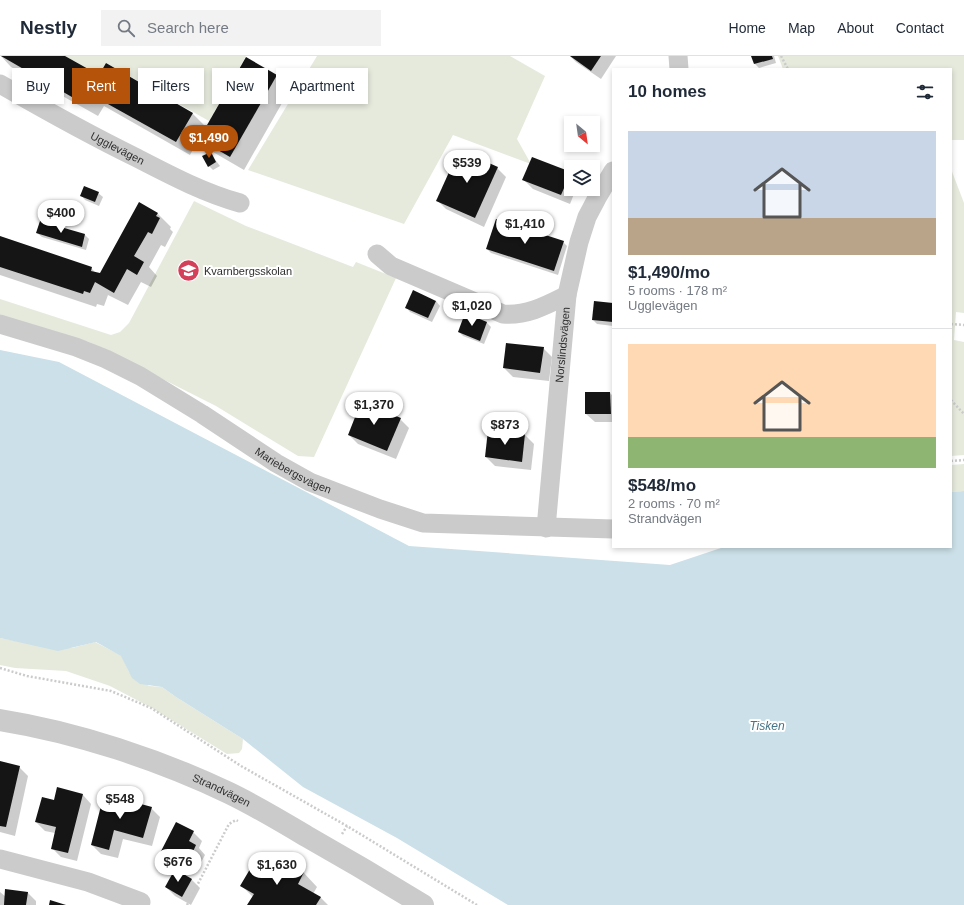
<!DOCTYPE html>
<meta charset="utf-8">
<style>
body{margin:0;font-family:Helvetica,sans-serif;background:#f2f2f3;color:#1f2937;height:100vh;display:flex;flex-direction:column;font-size:15px;white-space:nowrap}
*{box-sizing:border-box;margin:0}
p{font-size:13px;color:#747a83}
.icon{flex:none;width:22px;height:22px;fill:none;stroke:currentColor;stroke-width:2;stroke-linecap:round;stroke-linejoin:round}
.map{position:relative;flex:1;overflow:hidden}
.panel{position:absolute;left:612px;top:12px;width:340px;height:480px;display:flex;flex-direction:column;background:#fff;border-radius:0px;box-shadow:0 2px 6px #0003}
.panel>*{flex:none}
.banner{position:absolute;left:12px;top:12px;width:380px;height:36px;display:flex;gap:8px}
.needle{width:26px;rotate:151deg}
.tools{position:absolute;left:564px;top:60px;display:grid;gap:8px}
.tools a{display:grid;place-items:center;width:36px;height:36px;border-radius:0px;background:#fff;box-shadow:0 2px 6px #0003;font-size:20px}
.price{position:absolute;translate:-50% -34px;padding:0 9px;border-radius:14px;background:#fff;color:#222;font-size:13px;line-height:26px;filter:drop-shadow(0 1px 2px #0008)}
.price::after{content:'';position:absolute;left:50%;top:24px;width:12px;height:9px;margin-left:-6px;background:inherit;clip-path:polygon(0 0,100% 0,50% 100%)}
.price.current{background:#b45309;color:#fff}
ul{padding:0;list-style:none}
li{display:grid;align-content:center;gap:8px;height:212px;padding:0 16px}
li+li{border-top:1px solid #e0e1e3}
li span{display:grid;place-items:center;height:124px;border-radius:0px;color:#555}
li>.icon{margin-inline-start:auto}
span .icon{width:72px;height:72px;fill:#fffc;stroke-width:1}
li b{font-size:17px}
h2{display:flex;justify-content:space-between;align-items:center;height:48px;padding:0 16px;font-size:17px}
.tag{padding:0 14px;border-radius:0px;background:#fff;box-shadow:0 2px 6px #0003;font-size:14px;line-height:36px}
.tag.current{background:#b45309;color:#fff}
header{display:flex;align-items:center;gap:24px;box-sizing:border-box;height:56px;padding:0 20px;background:#fff;border-bottom:1px solid #e0e1e3}
header strong{font-size:19px}
nav{display:flex;gap:22px;margin-inline-start:auto;font-size:14px}
.search{width:280px;height:36px;background:#f2f2f3;display:flex;align-items:center;gap:10px;box-sizing:border-box;padding:0 14px;border-radius:0px;color:#747a83;font-size:15px}
.map>svg:first-child{display:block}
.green{fill:#e5eadd}
.water{fill:#cbe0e8}
.shadow{fill:#0003}
.building{fill:#151515}
.lines{fill:none;stroke-linecap:round;stroke-linejoin:round}
.path{stroke:#cbcbcb;stroke-width:2.5;stroke-dasharray:2 2;stroke-linecap:butt}
.minor{stroke:#cbcbcb;stroke-width:19}
.tertiary{stroke:#cbcbcb;stroke-width:22}
.tree{fill:#a2aa96}
.labels{text-anchor:middle;dominant-baseline:central;stroke-width:4;stroke-linejoin:round;paint-order:stroke}
.street-label{font-size:11px;fill:#2e2e2e;stroke:#fff}
.poi-label{font-size:11px;fill:#2e2e2e;stroke:#fff;text-anchor:start}
.water-label{font-size:12px;font-style:italic;fill:#447588;stroke:#fff}
</style>
<header>
<strong>Nestly</strong>
<div class="search"><svg class="icon" aria-label="search" viewBox="0 0 24 24"><circle cx="10" cy="10" r="6"/><path d="M15 15l6 6"/></svg>Search here</div>
<nav><a>Home</a><a>Map</a><a>About</a><a>Contact</a></nav>
</header>
<div class="map">
<svg width="964" height="849" viewBox="0 0 964 849">
<rect width="100%" height="100%" fill="#fff"/>
<g class="green">
<path d="M65,0H246L209,65L106,7L99,19Z"/>
<path d="M317,0H510L545,20L517,83L531,108L453,79L404,168L248,114Z"/>
<path d="M778,0H964V84H951V13H783Z"/>
<path d="M951,113L964,147V257L956,256L954,284L964,286V399L951,400Z"/>
<path d="M194,145L246,170L353,211L356,206L396,222L314,401L298,400L216,350L89,286L0,260V243L111,279L120,276L129,267Z"/>
<path d="M964,408V435L951,436V409Z"/>
<path d="M0,582L31,588L72,592L95,586L122,600L129,616L149,630L162,631L176,641L243,683L242,693L239,697L227,698L152,652L110,630L66,615L15,612L0,609Z"/>
</g>
<path class="water" d="M0,294L59,306L409,490L670,509L724,491H951V436L964,435V849H508L397,782L303,731L243,683L176,641L162,631L140,628L132,622L121,600L96,586L58,595L0,582Z"/>
<g class="shadow">
<path d="M1,0H63L99,21L192,57L207,72L276,20L290,33L244,114L213,96L199,82L190,99L104,50L98,60L11,11Z"/>
<path d="M570,0H616L601,23L576,6Z"/>
<path d="M753,0H774L776,7L759,12L755,8Z"/>
<path d="M210,97L220,110L213,114L209,110Z"/>
<path d="M497,112L506,121L484,171L446,153L437,144Z"/>
<path d="M570,117L571,133H576L570,148L533,133L524,124Z"/>
<path d="M98,137L103,141L99,150L85,144L81,139Z"/>
<path d="M140,148L158,158L171,171L170,173L173,176L165,191L161,189L149,211L157,220L151,231L141,226L128,249L108,239L104,250L97,248L96,251L0,219V181L91,212L96,217L100,218Z"/>
<path d="M41,166L85,179L89,183L86,194L42,181L37,177Z"/>
<path d="M563,186L567,190L558,219L491,197L487,193Z"/>
<path d="M436,245L440,250L432,266L410,256L406,251Z"/>
<path d="M613,248V270L597,268L593,264Z"/>
<path d="M466,259L487,267L491,271L484,288L463,280L459,276Z"/>
<path d="M543,292L552,301L549,325L513,321L504,312Z"/>
<path d="M610,337L613,340V366H595L586,358Z"/>
<path d="M400,363L409,372L396,403L358,388L349,379Z"/>
<path d="M525,379L534,388L531,414L495,410L486,401Z"/>
<path d="M0,706L19,711L28,720L15,780L0,776Z"/>
<path d="M83,739L91,748L77,805L61,801L52,792L55,777L45,775L36,766L55,745Z"/>
<path d="M105,739L151,752L160,761L152,790L123,783L118,802L101,798L92,789Z"/>
<path d="M193,776L202,785L199,792L205,799L198,812L191,808L186,818L169,809L160,800Z"/>
<path d="M284,806L304,817L317,831L313,838L320,841L328,849H248L253,841L242,830L278,817Z"/>
<path d="M191,823L200,832L191,849L175,840L166,831Z"/>
<path d="M0,836L6,841L27,836L36,845V849H0Z"/>
</g>
<g class="building">
<path d="M1,0H65L99,19L106,7L193,57L176,86L90,38L84,48Z"/>
<path d="M570,0H601L591,15Z"/>
<path d="M751,0H772L773,3L754,8Z"/>
<path d="M246,1L277,19L230,101L199,83Z"/>
<path d="M459,94L498,111L475,162L436,145Z"/>
<path d="M211,96L216,106L208,111L202,100Z"/>
<path d="M532,101L571,116L561,139L522,124Z"/>
<path d="M84,130L99,136L95,146L80,140Z"/>
<path d="M139,146L158,157L156,160L160,162L152,178L148,176L134,200L144,206L137,219L127,213L114,237L95,226L90,237L84,235L83,238L0,211V180L92,211L91,215L100,217Z"/>
<path d="M496,163L564,185L554,215L486,193Z"/>
<path d="M40,165L85,178L82,191L36,177Z"/>
<path d="M413,234L436,245L428,262L405,252Z"/>
<path d="M594,245L613,247V266L592,264Z"/>
<path d="M465,257L487,266L480,285L458,276Z"/>
<path d="M506,287L544,291L540,317L503,312Z"/>
<path d="M585,336H610L611,358H585Z"/>
<path d="M361,346L401,362L387,395L348,379Z"/>
<path d="M488,374L525,378L522,406L485,401Z"/>
<path d="M0,705L20,710L6,771L0,770Z"/>
<path d="M57,731L83,738L68,797L51,793L56,771L35,766L42,741L54,744Z"/>
<path d="M104,738L152,751L143,782L114,774L109,794L91,789Z"/>
<path d="M176,766L194,775L189,785L196,789L189,804L182,800L177,810L158,801Z"/>
<path d="M256,803L278,816L284,805L304,816L298,828L321,841L316,849H247L254,838L240,830Z"/>
<path d="M175,813L192,823L182,841L165,831Z"/>
<path d="M5,833L28,836L26,849H4Z"/>
<path d="M50,844L66,849H49Z"/>
</g>
<g class="lines">
<g class="path">
<path d="M781,0L788,13"/>
<path d="M951,268L964,269"/>
<path d="M951,344L964,358"/>
<path d="M951,405L964,404"/>
<path d="M0,612L27,620L111,635L151,652L241,710L347,770L477,849"/>
<path d="M342,778L347,770"/>
<path d="M187,849L229,768L236,764L238,765"/>
</g>
<g class="minor">
<path d="M678,0L679,13"/>
<path id="s1" d="M0,28C45,54 90,79 137,102C170,119 204,137 240,147"/>
<path d="M377,198L391,210L503,258C527,260 547,249 567,239"/>
<path id="s2" d="M0,268L76,291L106,303L140,320L202,358L276,407L310,426L380,453L423,467L613,473"/>
<path id="s3" d="M546,472L567,239L579,186L587,161L597,142L613,115"/>
<path d="M0,803L88,826L141,846"/>
</g>
<path class="tertiary" id="s4" d="M0,664C76,676 160,704 229,737C256,750 281,765 306,780C345,802 384,825 423,849"/>
</g>
<circle class="tree" cx="174" cy="28" r="6"/>
<defs>
<symbol id="school-disc" viewBox="-11 -11 22 22"><circle r="9.5" fill="#d4405a" stroke="#fff"/><path d="M0-5L7-2L0 1L-7-2ZM-4 1L0 2.5L4 1V4Q0 6-4 4Z" fill="#fff"/></symbol>
</defs>
<g fill-rule="evenodd">
<use href="#school-disc" x="176" y="202" width="25" height="25"/>
</g>
<g class="labels">
<g class="street-label">
<text stroke="none"><textPath href="#s1" startOffset="134">Ugglevägen</textPath></text>
<text stroke="none"><textPath href="#s3" startOffset="184">Norslindsvägen</textPath></text>
<text stroke="none"><textPath href="#s2" startOffset="330">Mariebergsvägen</textPath></text>
<text stroke="none"><textPath href="#s4" startOffset="233">Strandvägen</textPath></text>
</g>
<g class="poi-label">
<text x="204" y="215">Kvarnbergsskolan</text>
</g>
<g class="water-label">
<text x="767" y="670">Tisken</text>
</g>
</g>
</svg>
<div class="tools">
<a><svg class="needle" viewBox="-14 -14 28 28"><path d="M0-13l5 13h-10z" fill="#e53935"/><path d="M0 13l5-13h-10z" fill="#747a83"/></svg></a>
<a><svg class="icon" aria-label="layers" viewBox="0 0 24 24"><path d="M12 4l9 5-9 5-9-5zM3 14l9 5 9-5"/></svg></a>
</div>
<b class="price current" style="left:209px;top:103px">$1,490</b>
<b class="price" style="left:467px;top:128px">$539</b>
<b class="price" style="left:61px;top:178px">$400</b>
<b class="price" style="left:525px;top:189px">$1,410</b>
<b class="price" style="left:472px;top:271px">$1,020</b>
<b class="price" style="left:374px;top:370px">$1,370</b>
<b class="price" style="left:505px;top:390px">$873</b>
<b class="price" style="left:120px;top:764px">$548</b>
<b class="price" style="left:178px;top:827px">$676</b>
<b class="price" style="left:277px;top:830px">$1,630</b>
<div class="banner">
<a class="tag">Buy</a>
<a class="tag current">Rent</a>
<a class="tag">Filters</a>
<a class="tag">New</a>
<a class="tag">Apartment</a>
</div>
<section class="panel">
<h2>10 homes<svg class="icon" aria-label="filters" viewBox="0 0 24 24"><path d="M4 7h16M4 17h16"/><circle cx="9" cy="7" r="2"/><circle cx="15" cy="17" r="2"/></svg></h2>
<ul>
<li><span style="background:linear-gradient(#c9d6e8 70%,#b9a48a 0)"><svg class="icon" aria-label="home" viewBox="0 0 24 24"><path d="M3 11l9-7 9 7M6 9v11h12V9"/></svg></span><div><b>$1,490/mo</b><p>5 rooms · 178 m²</p><p>Ugglevägen</p></div></li>
<li><span style="background:linear-gradient(#ffd9b3 75%,#8fb573 0)"><svg class="icon" aria-label="home" viewBox="0 0 24 24"><path d="M3 11l9-7 9 7M6 9v11h12V9"/></svg></span><div><b>$548/mo</b><p>2 rooms · 70 m²</p><p>Strandvägen</p></div></li>
</ul>
</section>
</div>
